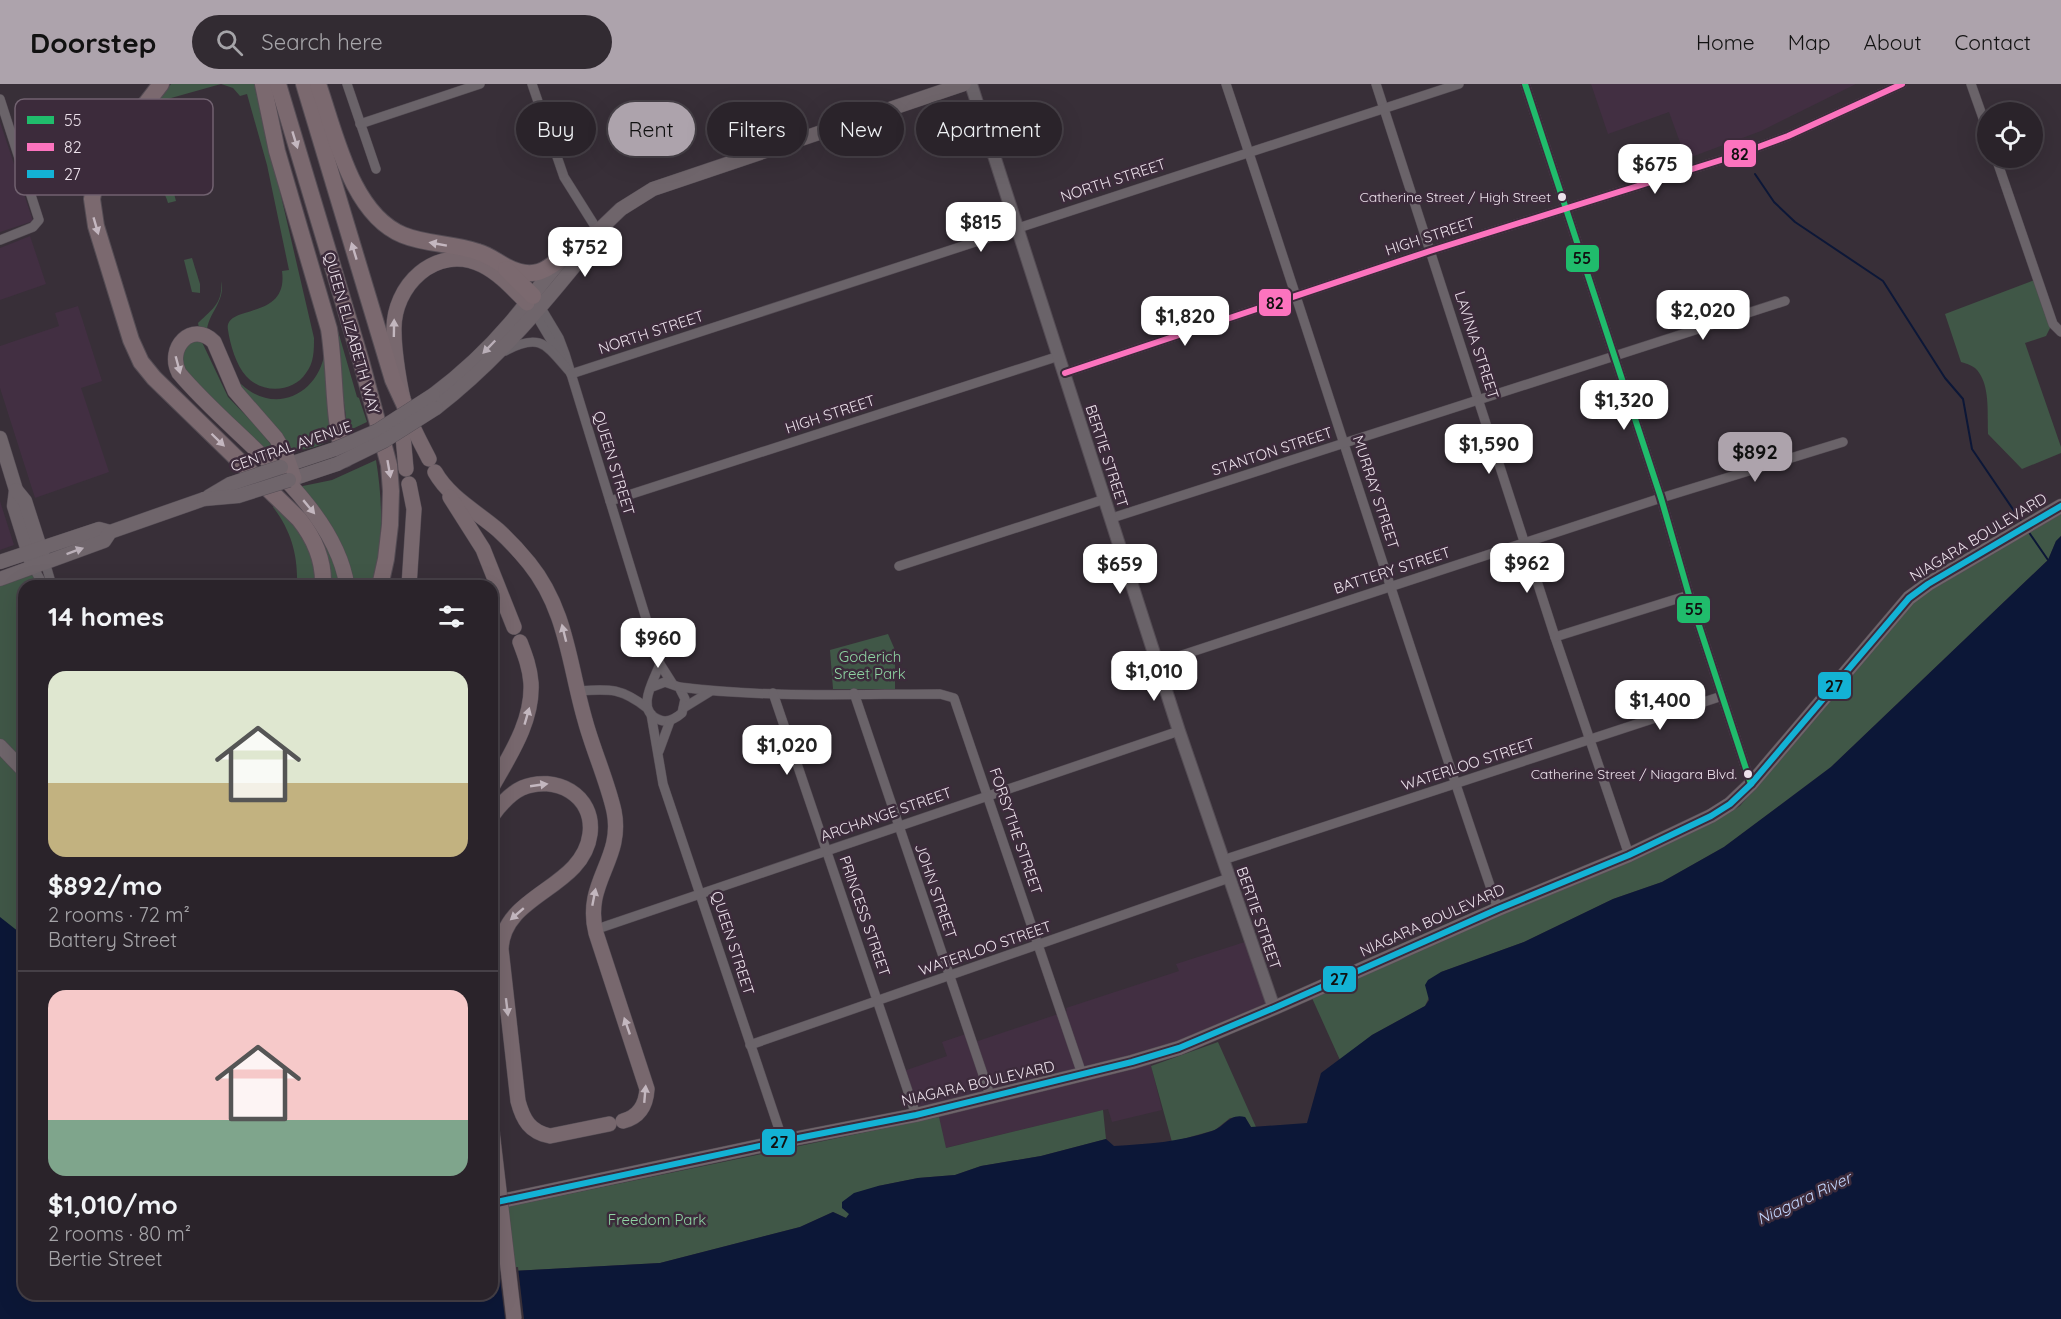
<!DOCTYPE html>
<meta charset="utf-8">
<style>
body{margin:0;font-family:Quicksand,sans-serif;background:#322b32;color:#f1f3f6;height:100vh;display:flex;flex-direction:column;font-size:22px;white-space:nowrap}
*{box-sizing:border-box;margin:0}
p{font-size:20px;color:#a5a4a8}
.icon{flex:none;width:33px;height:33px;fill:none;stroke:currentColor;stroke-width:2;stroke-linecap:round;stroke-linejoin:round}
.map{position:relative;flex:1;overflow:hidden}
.panel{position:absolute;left:18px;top:496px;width:480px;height:720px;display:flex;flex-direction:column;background:#2a232a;border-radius:18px;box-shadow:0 6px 24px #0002,0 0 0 2px #464047}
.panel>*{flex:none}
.guide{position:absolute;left:516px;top:18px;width:570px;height:54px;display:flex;gap:12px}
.controls{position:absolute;left:1977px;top:18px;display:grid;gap:12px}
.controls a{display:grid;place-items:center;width:66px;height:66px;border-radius:50%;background:#2a232a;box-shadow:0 6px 24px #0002,0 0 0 2px #464047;font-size:30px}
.price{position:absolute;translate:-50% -51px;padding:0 14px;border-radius:12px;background:#fff;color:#222;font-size:20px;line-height:39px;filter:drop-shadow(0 2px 3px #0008)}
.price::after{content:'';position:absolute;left:50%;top:36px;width:18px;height:14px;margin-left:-9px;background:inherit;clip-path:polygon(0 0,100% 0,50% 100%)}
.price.selected{background:#ada3ac;color:#111}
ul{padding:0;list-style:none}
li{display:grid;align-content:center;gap:12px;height:318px;padding:0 30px}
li+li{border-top:2px solid #464047}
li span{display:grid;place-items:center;height:186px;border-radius:18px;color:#555}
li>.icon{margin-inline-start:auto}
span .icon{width:108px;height:108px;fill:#fffc;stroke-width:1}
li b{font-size:26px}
h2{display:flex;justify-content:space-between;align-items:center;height:72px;padding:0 30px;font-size:26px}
.tag{padding:0 21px;border-radius:27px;background:#2a232a;box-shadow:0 6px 24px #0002,0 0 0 2px #464047;font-size:21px;line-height:54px}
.tag.selected{background:#ada3ac;color:#111}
header{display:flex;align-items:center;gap:36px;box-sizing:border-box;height:84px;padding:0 30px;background:#ada3ac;color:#111}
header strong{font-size:28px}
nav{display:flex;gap:33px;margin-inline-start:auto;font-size:21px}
.search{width:420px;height:54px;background:#322b32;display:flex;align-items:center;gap:15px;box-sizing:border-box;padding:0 21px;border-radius:33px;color:#a5a4a8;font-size:22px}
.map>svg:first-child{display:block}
.built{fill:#422f42}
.green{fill:#405747}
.water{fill:#0c1737}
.pier{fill:#382f38}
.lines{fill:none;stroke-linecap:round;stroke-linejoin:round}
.stream{stroke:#0c1737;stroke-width:2}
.minor-casing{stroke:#544c54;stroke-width:10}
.tertiary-casing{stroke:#544c54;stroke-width:14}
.secondary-casing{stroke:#544c54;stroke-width:15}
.trunk-casing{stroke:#544c54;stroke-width:16}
.motorway-casing{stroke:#544c54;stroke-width:18}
.minor{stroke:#6a6369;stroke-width:9}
.tertiary{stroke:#6a6369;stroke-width:12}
.secondary{stroke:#6f656b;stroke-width:14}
.trunk{stroke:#78686e;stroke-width:15}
.motorway{stroke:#7b696f;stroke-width:16}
.secondary-bridge-casing{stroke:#544c54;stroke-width:15;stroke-linecap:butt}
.trunk-bridge-casing{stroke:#544c54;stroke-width:16;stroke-linecap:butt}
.secondary-bridge{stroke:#6f656b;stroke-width:14}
.trunk-bridge{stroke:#78686e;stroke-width:15}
.bus-1-casing{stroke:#3c2b3b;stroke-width:10}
.bus-2-casing{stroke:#3c2b3b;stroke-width:10}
.bus-3-casing{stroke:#3c2b3b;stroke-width:10}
.bus-1{stroke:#20bc6c;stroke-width:6}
.bus-2{stroke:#fc73be;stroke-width:6}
.bus-3{stroke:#13b2d5;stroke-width:6}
.oneway{fill:#c4b7c0}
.oneway2{fill:#c3b7bf}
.oneway3{fill:#baafb8}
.bus-dot{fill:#ece1eb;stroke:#3c2b3b;stroke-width:2}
.labels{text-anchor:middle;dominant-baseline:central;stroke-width:5;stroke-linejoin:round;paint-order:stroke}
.bus-label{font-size:14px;fill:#ece1eb;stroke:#3c2b3b;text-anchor:end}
.street-label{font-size:15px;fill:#ece1eb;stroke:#3c2b3b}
.park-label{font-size:15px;fill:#8fd4a3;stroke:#3c2b3b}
.water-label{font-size:16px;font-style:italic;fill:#c3d6fe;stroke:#3c2b3b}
.key{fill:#3c2b3b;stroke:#716270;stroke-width:1.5}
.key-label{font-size:16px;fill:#ece1eb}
.line-badge{stroke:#3c2b3b;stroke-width:2}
.pale-badge-label{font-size:16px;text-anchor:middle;font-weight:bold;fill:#111}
</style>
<header>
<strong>Doorstep</strong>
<div class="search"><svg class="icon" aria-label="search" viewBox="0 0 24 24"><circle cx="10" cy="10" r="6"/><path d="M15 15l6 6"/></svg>Search here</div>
<nav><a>Home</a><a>Map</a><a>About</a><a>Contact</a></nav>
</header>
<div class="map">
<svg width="2061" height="1235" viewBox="0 0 2061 1235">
<rect width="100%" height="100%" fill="#382f38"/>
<g class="built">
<path d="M1591,0H1856L1761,47L1686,75L1669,28L1608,50Z"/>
<path d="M0,38L33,137L0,148Z"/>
<path d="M30,152L46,200L0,216V164Z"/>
<path d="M78,222L102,297L81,304L109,388L35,414L0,304V262L59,242L55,229Z"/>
<path d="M0,417L14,461L0,466Z"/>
<path d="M1251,856L1274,924L1149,973L1162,1026L1112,1038L1108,1025L945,1064L937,1027L916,1031L901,988L947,972L942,958L969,949L972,959L1067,927L1066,924L1179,887L1176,880Z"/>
</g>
<g class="green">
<path d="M171,0H255L314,254C314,266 314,279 306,289C293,309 262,310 246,292C236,281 230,260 228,246C223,219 289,238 282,187L289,186L267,81L247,10L240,12L233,4L221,0L164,16L143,62L142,81L147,100L145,101C130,95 113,91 118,72Z"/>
<path d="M156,52L159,53L176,117L168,119C165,107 159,104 153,94C145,82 148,63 156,52Z"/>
<path d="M192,174L200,200V209L192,208L184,176Z"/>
<path d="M2037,195L2053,238L2046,252L2025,259L2061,363V369L2022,385L1988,350C1987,330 1991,299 1975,284C1971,281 1965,279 1961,278L1945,230Z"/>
<path d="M221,197C226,216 210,227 207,245L199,244L198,239C214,224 223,218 221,197Z"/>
<path d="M336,240L357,313L359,314L367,338L348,347L333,241Z"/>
<path d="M201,256L228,313L256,342L277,368L275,375L186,290L180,270L184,261Z"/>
<path d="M325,267L330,354C321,364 302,367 291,365L239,302L241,300C275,332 319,310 325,267Z"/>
<path d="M376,376C383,419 384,461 371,502H352L298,403L332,396Z"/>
<path d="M276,420C305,451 311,460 317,502H297C298,472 292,448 273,423Z"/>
<path d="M2061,428V452L2056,457L2048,476L1831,683L1724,763L1662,798L1613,815L1524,858L1441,888L1425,922L1372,951L1340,976L1312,914C1377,884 1441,852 1507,824C1586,790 1665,768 1740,722L1909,521L1928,506Z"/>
<path d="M312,436L328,462L341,502H328Z"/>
<path d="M30,486L39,502H24V862L0,843V494Z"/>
<path d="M888,550L895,566V605H833L830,566Z"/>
<path d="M1218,958L1256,1043H1251L1245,1033L1230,1034L1215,1046L1172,1058L1151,982Z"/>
<path d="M1103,1026L1106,1055L1041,1072L981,1082L955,1091L918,1094L878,1102L846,1134L833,1128L800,1143L660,1179L492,1188V1126L939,1033L946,1064Z"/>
</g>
<path class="water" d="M2061,452V1235H0V833L24,852V1210H492V1188L660,1179L800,1143L833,1128L846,1134L849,1130L842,1124V1118L854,1109L878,1102L918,1094L955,1091L981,1082L1041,1072L1106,1055L1114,1062C1148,1060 1179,1058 1212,1047C1225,1043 1229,1029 1245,1033L1251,1043L1307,1039L1321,989L1372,951L1425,922L1429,916L1425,901L1428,896L1441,888L1524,858L1613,815L1662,798L1724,763L1831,683L2048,476L2056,457Z"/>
<path class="pier" d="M518,1183L524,1235H505L500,1195H492V1185Z"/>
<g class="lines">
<g class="stream">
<path d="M1755,90L1774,118L1795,138L1883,197L1945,294L1963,315L1972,365L2023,440"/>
<path d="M2028,447L2048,476"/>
</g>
<defs>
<g id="minor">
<path d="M347,0L376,85"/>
<path d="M532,0L564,93L598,147"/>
<path d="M1226,0C1318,275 1404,551 1498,825"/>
<path d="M1376,0L1555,553L1629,771"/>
<path d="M1525,0L1661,414L1689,511L1751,700"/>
<path d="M1971,0L1988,48"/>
<path d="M0,15L39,136L33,143L0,156"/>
<path d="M360,40L480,0"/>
<path d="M1996,74L2053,240L2061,248"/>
<path d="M538,219L559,254L565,270L660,580L672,599"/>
<path d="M533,226L561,273"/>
<path d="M505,267C541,248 546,261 570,288"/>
<path d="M1065,289L1430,167L1737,71L1788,52L1902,0"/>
<path d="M571,290L1459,0"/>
<path d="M610,417L1059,272"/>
<path d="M1112,434L1785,217"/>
<path d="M45,478L52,502"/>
<path d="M899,482L1105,415"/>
<path d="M33,483L44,502"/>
<path d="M1555,553L1689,511"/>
<path d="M1158,579L1661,414L1843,358"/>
<path d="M652,603L665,598L679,603L685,615L682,629C675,635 668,639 660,636C634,627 654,596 660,580"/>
<path d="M679,603C765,614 853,610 940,610L954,614L1082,990"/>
<path d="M576,607C609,605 620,603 647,624"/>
<path d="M773,609L916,1031"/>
<path d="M854,609L991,1014"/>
<path d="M685,623L711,607"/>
<path d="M651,630L663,700L783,1057"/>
<path d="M659,667L670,637"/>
<path d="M1223,776L1722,612"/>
<path d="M603,843L1179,647"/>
<path d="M750,961L1229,794"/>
</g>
<path id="tertiary" d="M971,0L1179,647L1274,924"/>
<g id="secondary">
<path d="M433,311C461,290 487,266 510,239C534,212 566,161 598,147"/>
<path d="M436,324C497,277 545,219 593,159L598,147L621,125L653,105L964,0"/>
<path d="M0,354L16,406L14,422L33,483"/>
<path d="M281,383L335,365"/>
<path d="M289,396L337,380"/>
<path d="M16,406L25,417L43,473"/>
<path d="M0,478L99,445L110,448"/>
<path d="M0,495L104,457L110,448L204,415"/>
<path d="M0,662L24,687"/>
<path d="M492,1119L783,1057L916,1031L1132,978L1179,964L1274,924L1498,825L1629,771L1711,732L1730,720L1751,700L1909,514L1928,500L2061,422"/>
</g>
<g id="trunk">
<path d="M402,341L406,385"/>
<path d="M429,375C421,359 411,342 406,325C400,308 394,266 394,248C392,202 436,159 482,181C500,190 513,205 527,219"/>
<path d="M435,388C449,413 477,428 498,446C509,456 520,468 529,479C567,526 569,581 585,636C593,666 607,696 614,727C624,776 583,798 596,849L647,1005C646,1021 639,1033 623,1037"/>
<path d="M294,394L286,371L276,354L235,307L214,258C192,236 166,264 179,289C232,353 334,417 347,502"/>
<path d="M409,400L414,425L409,502"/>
<path d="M450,413L483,465L514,543"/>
<path d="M492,703C510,671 533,637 531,599C530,584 525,571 520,558"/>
<path d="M492,732C500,721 509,710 522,704C555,690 595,711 590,750C583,805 503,810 501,865L518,1017C523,1036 530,1048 550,1052L609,1040"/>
</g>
<g id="motorway">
<path d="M161,0L105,73L97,88L92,115L96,142L131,256L141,278L154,294L299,435C315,455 324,477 323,502"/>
<path d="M263,0L277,67L329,245C336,289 332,333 345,375"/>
<path d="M278,0L361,277L389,381L391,407L390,441L386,475L380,502"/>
<path d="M304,0L393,296L405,322"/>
<path d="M318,0C335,48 351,130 403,151C427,161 454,159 478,168C489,171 497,178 507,183C536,198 549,184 571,166"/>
<path d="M506,185L533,212"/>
</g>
</defs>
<use href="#minor" class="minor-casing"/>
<use href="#tertiary" class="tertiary-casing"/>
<use href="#secondary" class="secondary-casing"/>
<use href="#trunk" class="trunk-casing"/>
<use href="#motorway" class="motorway-casing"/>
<use href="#minor" class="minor"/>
<use href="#tertiary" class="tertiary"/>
<use href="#secondary" class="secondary"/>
<use href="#trunk" class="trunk"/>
<use href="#motorway" class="motorway"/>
<defs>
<g id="secondary-bridge">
<path d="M335,365L377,347L433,311"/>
<path d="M337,380L384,357L436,324"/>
<path d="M208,413L230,400L281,383"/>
<path d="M204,415L238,412L289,396"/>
</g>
<path id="trunk-bridge" d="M492,1047L514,1235"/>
</defs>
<use href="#secondary-bridge" class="secondary-bridge-casing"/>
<use href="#trunk-bridge" class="trunk-bridge-casing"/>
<use href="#secondary-bridge" class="secondary-bridge"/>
<use href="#trunk-bridge" class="trunk-bridge"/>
<defs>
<path id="bus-1" d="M1525,0L1661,414L1689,511L1751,700"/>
<path id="bus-2" d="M1065,289L1430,167L1737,71L1788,52L1902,0"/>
<path id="bus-3" d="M492,1119L783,1057L916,1031L1132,978L1179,964L1274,924L1498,825L1629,771L1711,732L1730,720L1751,700L1909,514L1928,500L2061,422"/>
</defs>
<use href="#bus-1" class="bus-1-casing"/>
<use href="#bus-2" class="bus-2-casing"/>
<use href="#bus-3" class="bus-3-casing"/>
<use href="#bus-1" class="bus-1"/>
<use href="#bus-2" class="bus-2"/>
<use href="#bus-3" class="bus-3"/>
</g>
<defs><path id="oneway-solid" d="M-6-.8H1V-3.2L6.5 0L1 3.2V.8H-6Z" transform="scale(1.5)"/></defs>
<g class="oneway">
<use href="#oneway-solid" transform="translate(295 56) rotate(73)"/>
<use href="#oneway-solid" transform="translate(96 142) rotate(74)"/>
<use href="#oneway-solid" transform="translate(438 160) rotate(-170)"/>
<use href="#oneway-solid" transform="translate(354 167) rotate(-107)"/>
<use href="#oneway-solid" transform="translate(218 356) rotate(44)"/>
<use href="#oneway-solid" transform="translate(389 385) rotate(80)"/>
</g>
<g class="oneway2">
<use href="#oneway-solid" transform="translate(394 244) rotate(-89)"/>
<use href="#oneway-solid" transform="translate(178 281) rotate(75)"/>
<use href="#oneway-solid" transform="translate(309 423) rotate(50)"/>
<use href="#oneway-solid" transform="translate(564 549) rotate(-104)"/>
<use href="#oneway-solid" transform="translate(527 632) rotate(-74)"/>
<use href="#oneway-solid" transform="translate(539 701) rotate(-8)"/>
<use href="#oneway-solid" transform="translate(594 813) rotate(-79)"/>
<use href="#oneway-solid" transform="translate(517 830) rotate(139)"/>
<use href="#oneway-solid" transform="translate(507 923) rotate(83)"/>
<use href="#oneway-solid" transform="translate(627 942) rotate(-109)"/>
<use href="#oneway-solid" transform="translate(645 1010) rotate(-85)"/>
</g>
<g class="oneway3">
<use href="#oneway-solid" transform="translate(489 263) rotate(134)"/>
<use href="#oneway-solid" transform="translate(75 467) rotate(-20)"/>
</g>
<g class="bus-dot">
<circle cx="1562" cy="113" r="5"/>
<circle cx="1748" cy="690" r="5"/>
</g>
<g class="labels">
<g class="bus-label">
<text x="1551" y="113">Catherine Street / High Street</text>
<text x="1737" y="690">Catherine Street / Niagara Blvd.</text>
</g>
<g class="street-label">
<text transform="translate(1113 96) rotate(-18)">NORTH STREET</text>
<text transform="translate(1430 152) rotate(-18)">HIGH STREET</text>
<text transform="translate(651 248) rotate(-18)">NORTH STREET</text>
<text transform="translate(352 249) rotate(74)">QUEEN ELIZABETH WAY</text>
<text transform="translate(1477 261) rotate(72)">LAVINIA STREET</text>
<text transform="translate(830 330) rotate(-18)">HIGH STREET</text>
<text transform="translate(291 362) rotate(-19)">CENTRAL AVENUE</text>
<text transform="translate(1272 367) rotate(-18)">STANTON STREET</text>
<text transform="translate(1107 372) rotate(72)">BERTIE STREET</text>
<text transform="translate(614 379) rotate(73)">QUEEN STREET</text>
<text transform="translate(1376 408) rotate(72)">MURRAY STREET</text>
<text transform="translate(1978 453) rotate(-31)">NIAGARA BOULEVARD</text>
<text transform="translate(1392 486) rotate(-18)">BATTERY STREET</text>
<text transform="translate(1468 680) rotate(-18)">WATERLOO STREET</text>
<text transform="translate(886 730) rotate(-19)">ARCHANGE STREET</text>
<text transform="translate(1016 747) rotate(71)">FORSYTHE STREET</text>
<text transform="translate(936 807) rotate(71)">JOHN STREET</text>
<text transform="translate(865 832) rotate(71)">PRINCESS STREET</text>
<text transform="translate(1259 834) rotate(71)">BERTIE STREET</text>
<text transform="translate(1432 836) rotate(-24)">NIAGARA BOULEVARD</text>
<text transform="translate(733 859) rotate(72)">QUEEN STREET</text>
<text transform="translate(985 864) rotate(-19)">WATERLOO STREET</text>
<text transform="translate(978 999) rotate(-13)">NIAGARA BOULEVARD</text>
</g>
<g class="park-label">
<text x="870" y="572">Goderich<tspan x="870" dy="17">Sreet Park</tspan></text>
<text x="657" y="1135">Freedom Park</text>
</g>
<g class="water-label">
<text transform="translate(1804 1114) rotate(-25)">Niagara River</text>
</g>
</g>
<rect x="15" y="15" width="198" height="96" rx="9" class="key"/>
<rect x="27" y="32" width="27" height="8" fill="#20bc6c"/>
<rect x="27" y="59" width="27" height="8" fill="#fc73be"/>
<rect x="27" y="86" width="27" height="8" fill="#13b2d5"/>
<g class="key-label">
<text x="64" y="42">55</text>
<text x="64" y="69">82</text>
<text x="64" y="96">27</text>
</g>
<g class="line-badge">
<rect x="1723" y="55" width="34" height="29" rx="6" fill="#fc73be"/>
<rect x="1565" y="160" width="35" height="29" rx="6" fill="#20bc6c"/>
<rect x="1258" y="204" width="34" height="29" rx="6" fill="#fc73be"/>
<rect x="1676" y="511" width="35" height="29" rx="6" fill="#20bc6c"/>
<rect x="1817" y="587" width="35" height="29" rx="6" fill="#13b2d5"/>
<rect x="1322" y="881" width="35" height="28" rx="6" fill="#13b2d5"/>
<rect x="761" y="1044" width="35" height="28" rx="6" fill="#13b2d5"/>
</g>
<g class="pale-badge-label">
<text x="1740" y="76">82</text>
<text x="1582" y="180">55</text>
<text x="1275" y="225">82</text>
<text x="1694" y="531">55</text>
<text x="1834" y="608">27</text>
<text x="1339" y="901">27</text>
<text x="779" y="1064">27</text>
</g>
</svg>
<div class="controls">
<a><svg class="icon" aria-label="locate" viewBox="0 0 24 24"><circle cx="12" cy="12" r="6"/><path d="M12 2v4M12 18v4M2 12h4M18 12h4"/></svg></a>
</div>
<b class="price" style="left:1655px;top:111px">$675</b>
<b class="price" style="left:981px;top:169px">$815</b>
<b class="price" style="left:585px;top:194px">$752</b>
<b class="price" style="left:1703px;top:257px">$2,020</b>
<b class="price" style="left:1185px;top:263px">$1,820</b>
<b class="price" style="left:1624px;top:347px">$1,320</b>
<b class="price" style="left:1489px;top:391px">$1,590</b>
<b class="price selected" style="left:1755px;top:399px">$892</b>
<b class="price" style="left:1527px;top:510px">$962</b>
<b class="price" style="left:1120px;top:511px">$659</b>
<b class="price" style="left:658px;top:585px">$960</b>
<b class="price" style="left:1154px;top:618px">$1,010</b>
<b class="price" style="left:1660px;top:647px">$1,400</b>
<b class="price" style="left:787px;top:692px">$1,020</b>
<div class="guide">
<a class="tag">Buy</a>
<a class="tag selected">Rent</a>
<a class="tag">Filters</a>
<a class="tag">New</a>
<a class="tag">Apartment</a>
</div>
<section class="panel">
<h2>14 homes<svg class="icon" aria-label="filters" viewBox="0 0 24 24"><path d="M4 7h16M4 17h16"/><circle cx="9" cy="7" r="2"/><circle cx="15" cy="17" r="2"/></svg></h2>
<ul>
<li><span style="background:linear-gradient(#dfe7d0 60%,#c2b280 0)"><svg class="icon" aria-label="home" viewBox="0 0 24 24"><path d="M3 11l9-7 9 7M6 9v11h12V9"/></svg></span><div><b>$892/mo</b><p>2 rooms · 72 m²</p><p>Battery Street</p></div></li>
<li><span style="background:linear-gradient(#f6c9c9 70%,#7fa58c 0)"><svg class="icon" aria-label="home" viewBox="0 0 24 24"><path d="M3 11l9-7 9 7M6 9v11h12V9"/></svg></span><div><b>$1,010/mo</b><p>2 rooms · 80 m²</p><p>Bertie Street</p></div></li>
</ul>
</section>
</div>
